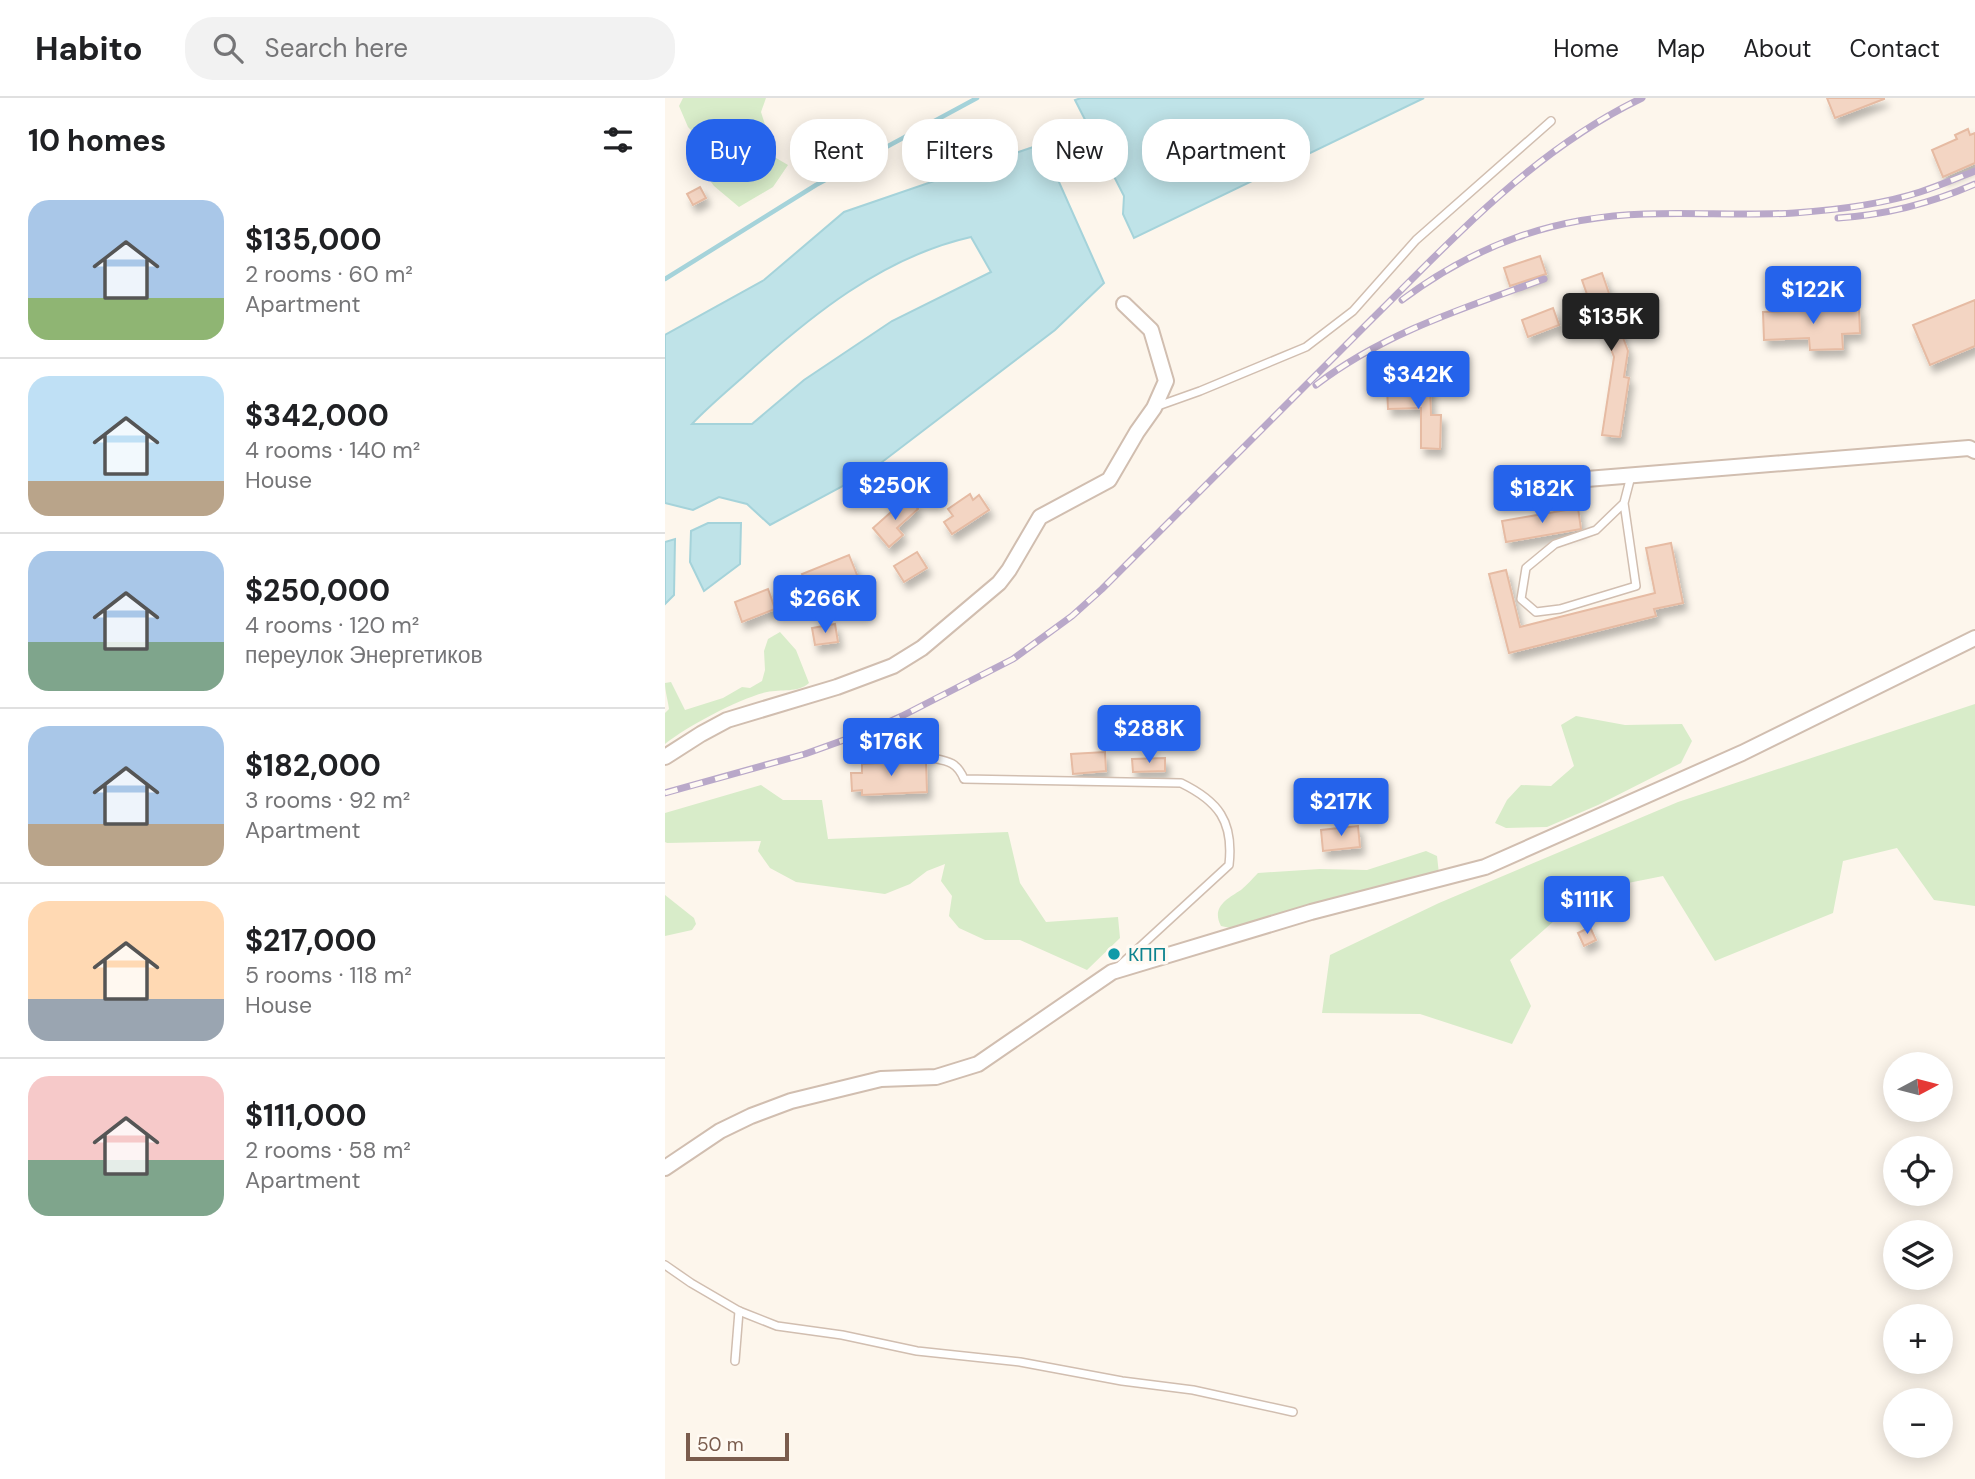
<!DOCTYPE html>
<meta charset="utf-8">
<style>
body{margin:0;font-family:"DM Sans",sans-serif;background:#f2f2f2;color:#202124;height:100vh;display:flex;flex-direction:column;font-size:26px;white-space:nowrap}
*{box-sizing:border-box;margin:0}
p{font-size:23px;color:#757577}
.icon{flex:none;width:38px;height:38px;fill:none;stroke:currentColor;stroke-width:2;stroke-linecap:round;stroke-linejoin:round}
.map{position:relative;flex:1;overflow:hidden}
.panel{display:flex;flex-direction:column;background:#fff;width:665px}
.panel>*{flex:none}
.hud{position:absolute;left:21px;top:21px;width:665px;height:63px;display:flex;gap:14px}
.needle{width:46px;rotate:83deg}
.controls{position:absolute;left:1218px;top:954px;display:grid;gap:14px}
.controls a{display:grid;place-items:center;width:70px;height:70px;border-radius:50%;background:#fff;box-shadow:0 4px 18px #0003;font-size:35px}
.scale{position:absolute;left:21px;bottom:18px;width:103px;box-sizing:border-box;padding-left:7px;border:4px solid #7a5c4d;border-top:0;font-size:19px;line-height:24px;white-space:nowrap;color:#7a5c4d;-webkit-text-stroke:5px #fffaf3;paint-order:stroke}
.price{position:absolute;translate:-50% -60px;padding:0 16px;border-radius:7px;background:#2563eb;color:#fff;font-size:23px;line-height:46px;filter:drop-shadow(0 2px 4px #0008)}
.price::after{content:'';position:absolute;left:50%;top:42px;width:21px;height:16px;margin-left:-10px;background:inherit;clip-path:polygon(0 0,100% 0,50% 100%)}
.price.active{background:#222;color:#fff}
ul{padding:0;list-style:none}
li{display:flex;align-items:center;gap:21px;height:175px;padding:0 28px}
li+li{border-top:2px solid #e0e0e0}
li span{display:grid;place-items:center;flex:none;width:196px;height:140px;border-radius:21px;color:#555}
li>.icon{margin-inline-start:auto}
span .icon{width:84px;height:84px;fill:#fffc;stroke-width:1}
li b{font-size:30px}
h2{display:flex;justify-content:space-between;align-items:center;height:84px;padding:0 28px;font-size:30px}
.pill{padding:0 24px;border-radius:28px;background:#fff;box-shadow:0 4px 18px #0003;font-size:24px;line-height:63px}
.pill.active{background:#2563eb;color:#fff}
header{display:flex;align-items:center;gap:42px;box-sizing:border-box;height:98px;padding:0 35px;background:#fff;border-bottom:2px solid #e0e0e0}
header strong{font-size:33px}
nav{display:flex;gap:38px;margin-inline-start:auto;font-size:24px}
.search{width:490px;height:63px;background:#f2f2f2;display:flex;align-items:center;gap:18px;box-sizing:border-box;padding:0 24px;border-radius:28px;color:#757577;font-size:26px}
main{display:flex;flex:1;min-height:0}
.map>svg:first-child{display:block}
.green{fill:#d8ecc9}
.water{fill:#bfe3e8;stroke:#a5d3da;stroke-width:2;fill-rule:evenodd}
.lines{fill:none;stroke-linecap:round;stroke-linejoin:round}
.stream{stroke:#a5d3da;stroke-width:4.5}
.building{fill:#f3d5c3;stroke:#e6bba3;stroke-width:2;filter:url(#shadow)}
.service-casing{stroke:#d1beb0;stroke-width:10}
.minor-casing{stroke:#d1beb0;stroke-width:18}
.service{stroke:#fff;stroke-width:7}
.minor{stroke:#fff;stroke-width:14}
.rail-casing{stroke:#b9a8c9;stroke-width:7}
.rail{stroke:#fffaf3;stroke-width:4.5;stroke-dasharray:13;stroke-linecap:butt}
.culture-dot{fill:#0f9aa8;stroke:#fffaf3;stroke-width:2.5}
.labels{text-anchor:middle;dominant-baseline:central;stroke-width:7;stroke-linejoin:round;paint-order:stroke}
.culture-label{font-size:19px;fill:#0d838f;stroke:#fffaf3;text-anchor:start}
</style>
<header>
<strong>Habito</strong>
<div class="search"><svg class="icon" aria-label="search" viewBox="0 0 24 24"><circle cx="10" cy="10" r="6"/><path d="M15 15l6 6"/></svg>Search here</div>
<nav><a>Home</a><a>Map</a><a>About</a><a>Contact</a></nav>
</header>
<main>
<section class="panel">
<h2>10 homes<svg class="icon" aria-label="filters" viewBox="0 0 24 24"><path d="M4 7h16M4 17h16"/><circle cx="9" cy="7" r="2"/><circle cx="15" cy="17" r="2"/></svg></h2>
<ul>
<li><span style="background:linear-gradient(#a9c7e8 70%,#8fb573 0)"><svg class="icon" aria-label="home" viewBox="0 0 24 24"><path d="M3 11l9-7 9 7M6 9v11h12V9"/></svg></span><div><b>$135,000</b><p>2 rooms · 60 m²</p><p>Apartment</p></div></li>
<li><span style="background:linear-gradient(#bfe0f5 75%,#b9a48a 0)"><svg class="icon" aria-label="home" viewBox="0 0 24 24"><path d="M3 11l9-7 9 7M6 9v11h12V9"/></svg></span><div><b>$342,000</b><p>4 rooms · 140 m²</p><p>House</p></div></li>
<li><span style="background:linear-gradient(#a9c7e8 65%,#7fa58c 0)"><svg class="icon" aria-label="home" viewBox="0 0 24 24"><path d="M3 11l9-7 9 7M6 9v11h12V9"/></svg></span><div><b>$250,000</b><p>4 rooms · 120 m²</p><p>переулок Энергетиков</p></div></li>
<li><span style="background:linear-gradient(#a9c7e8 70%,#b9a48a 0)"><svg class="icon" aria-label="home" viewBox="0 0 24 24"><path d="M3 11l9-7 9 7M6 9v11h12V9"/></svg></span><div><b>$182,000</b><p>3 rooms · 92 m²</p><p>Apartment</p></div></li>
<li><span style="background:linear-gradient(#ffd9b3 70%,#9aa5b1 0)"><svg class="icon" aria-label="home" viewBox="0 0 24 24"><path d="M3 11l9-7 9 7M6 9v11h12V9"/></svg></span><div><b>$217,000</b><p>5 rooms · 118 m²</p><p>House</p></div></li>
<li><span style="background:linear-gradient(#f6c9c9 60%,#7fa58c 0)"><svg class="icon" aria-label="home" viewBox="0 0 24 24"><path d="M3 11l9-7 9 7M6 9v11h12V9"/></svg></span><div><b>$111,000</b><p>2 rooms · 58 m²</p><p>Apartment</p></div></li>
</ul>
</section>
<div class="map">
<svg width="1310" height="1381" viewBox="0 0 1310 1381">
<defs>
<filter id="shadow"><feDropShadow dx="4" dy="7" stdDeviation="3.5" flood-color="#0004"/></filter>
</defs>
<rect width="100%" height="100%" fill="#fdf6ec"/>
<g class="green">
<path d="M18,0H101L96,14L103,36L106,57L123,67L108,89L74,109L49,88L40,76L35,41L23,29L14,8Z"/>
<path d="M115,534L131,552L144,585C133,595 116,591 102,594C75,600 21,629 0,646V615L4,611C3,602 0,594 0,585L6,584L20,612L58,600L77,589L85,590L97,583L100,572L99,553L103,541Z"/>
<path d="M1310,606V808L1269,802L1232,750L1178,763L1168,815L1050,863L998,778L923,793L845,862L866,908L847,946L755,916L657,915L665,857L774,805L1013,704Z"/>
<path d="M911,618L960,627L1017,626L1027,643L1016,665L933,707L882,729L841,730L830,725L842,702L856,687L886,688L909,668L896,627Z"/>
<path d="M96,687L118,702H157L163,741L343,734L355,785L381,824L453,819L455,840L422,872L355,842H320L294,830L284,818L287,798L276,783L280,766L262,773L245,786L220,796L131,784L105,770L93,753L96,743L2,745L0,744V715Z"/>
<path d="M761,753L772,758L774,776L570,831L556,828C546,809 562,801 576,792C582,787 587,781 593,775L655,771L702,772Z"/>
<path d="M0,797L29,820L31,826L27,832L0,838Z"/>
</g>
<g class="water">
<path d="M416,0H759L469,140L458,116L459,98L410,2Z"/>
<path d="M377,46L439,185L390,232L204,374L105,427L82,406L54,399L28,412L0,405V237L99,182L179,114ZM306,139L326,174L227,223L139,282L87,326H27C42,310 61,294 78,279C144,219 217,159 306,139Z"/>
<path d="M43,425H76L75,466L39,493L25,464L26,433Z"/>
<path d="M10,441L9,497L0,506V444Z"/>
</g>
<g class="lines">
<path class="stream" d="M0,181L151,87L312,0"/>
</g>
<g class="building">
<path d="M1162,0H1219V1L1170,20Z"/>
<path d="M1303,31L1305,37L1310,35V65L1278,79L1267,52L1292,41L1290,37Z"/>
<path d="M35,89L41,100L28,107L22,96Z"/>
<path d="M875,158L881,176L845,188L839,170Z"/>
<path d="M937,175L949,210L953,209L958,221L952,223L963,253L959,279L964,280L955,339L937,337L949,259L928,204L925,205L917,182Z"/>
<path d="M1310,202V248L1265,267L1248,227Z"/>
<path d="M888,210L894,227L863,239L857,222Z"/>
<path d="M1194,210L1195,235L1177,236L1178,251L1145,252L1144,240L1099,242L1098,214Z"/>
<path d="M765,287L766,317H776L775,351L756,350V310L723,311L722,289Z"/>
<path d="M305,396L308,402L314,397L324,412L287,436L279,424L288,418L283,411Z"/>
<path d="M243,399L253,411L232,430L238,437L224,449L208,430Z"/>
<path d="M913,410L916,431L841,444L837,423Z"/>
<path d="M1006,445L1018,505L989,511L991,518L844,555L824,476L841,472L855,529L990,495L981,450Z"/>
<path d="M252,454L262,470L239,484L229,468Z"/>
<path d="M184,457L192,477L180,487L178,483L138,500L134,490L141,486L137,476Z"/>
<path d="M103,491L110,511L77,524L70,504Z"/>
<path d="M170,526L173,544L150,547L147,530Z"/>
<path d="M440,654L441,673L408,676L406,656Z"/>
<path d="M500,660V673L468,674L467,661Z"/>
<path d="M261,663L262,694L197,697V692L187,693L186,675H197V666Z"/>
<path d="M693,728L695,749L658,753L656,732Z"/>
<path d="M925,829L931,842L919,848L913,835Z"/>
</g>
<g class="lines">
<defs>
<g id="service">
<path d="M490,309L535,293L641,249L688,213L751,142L886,23"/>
<path d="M959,405L931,432L890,446L861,470L856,501L871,514L895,511L971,488L959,405L966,378"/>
<path d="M267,660C283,663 292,664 299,681L516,685C553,703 569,723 564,767L453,869"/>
<path d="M0,1167L26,1185L74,1213L112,1228L177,1237L252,1253L355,1264L457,1283L528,1292L628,1314"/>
<path d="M70,1263L74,1213"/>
</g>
<g id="minor">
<path d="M885,384L1304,350L1310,353"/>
<path d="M0,659L36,636L62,622L172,589L228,568L257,550L334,485L344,472L375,419L444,382L472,334L489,310L501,283L486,232L459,206"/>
<path d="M0,1070L55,1033L86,1018L126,1003L216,981L271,979L313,966L447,874L646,814L820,769L1077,655L1310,540"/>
</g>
</defs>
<use href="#service" class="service-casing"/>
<use href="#minor" class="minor-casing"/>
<use href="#service" class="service"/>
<use href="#minor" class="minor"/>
<defs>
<g id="rail">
<path d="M1173,120C1220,117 1267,105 1310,86"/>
<path d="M737,202C811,147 887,119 980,116C1029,114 1079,118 1129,115C1171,112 1215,107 1255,94C1274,88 1292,80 1310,73"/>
<path d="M651,287C719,235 799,210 879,181"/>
<path d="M0,695L140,656L204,633L237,618L348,561L407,518L437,491C527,401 617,311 707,221C791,138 869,52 977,0"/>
</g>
</defs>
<use href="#rail" class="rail-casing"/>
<use href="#rail" class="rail"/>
</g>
<circle class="culture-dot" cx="449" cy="856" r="7"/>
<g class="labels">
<g class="culture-label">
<text x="463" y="856">КПП</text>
</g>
</g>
</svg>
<div class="controls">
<a><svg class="needle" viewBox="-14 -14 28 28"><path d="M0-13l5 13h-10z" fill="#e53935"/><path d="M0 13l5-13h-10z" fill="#757577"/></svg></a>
<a><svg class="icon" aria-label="locate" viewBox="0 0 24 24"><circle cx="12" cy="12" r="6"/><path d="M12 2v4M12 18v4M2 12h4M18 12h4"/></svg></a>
<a><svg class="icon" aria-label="layers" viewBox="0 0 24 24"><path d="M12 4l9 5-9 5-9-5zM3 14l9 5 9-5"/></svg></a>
<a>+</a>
<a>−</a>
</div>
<div class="scale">50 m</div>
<b class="price" style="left:1148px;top:228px">$122K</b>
<b class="price active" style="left:946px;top:255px">$135K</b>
<b class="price" style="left:753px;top:313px">$342K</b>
<b class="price" style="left:230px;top:424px">$250K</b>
<b class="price" style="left:877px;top:427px">$182K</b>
<b class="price" style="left:160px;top:537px">$266K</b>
<b class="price" style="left:484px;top:667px">$288K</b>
<b class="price" style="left:226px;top:680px">$176K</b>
<b class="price" style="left:676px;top:740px">$217K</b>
<b class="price" style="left:922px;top:838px">$111K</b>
<div class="hud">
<a class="pill active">Buy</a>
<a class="pill">Rent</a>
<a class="pill">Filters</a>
<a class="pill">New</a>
<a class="pill">Apartment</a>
</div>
</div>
</main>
